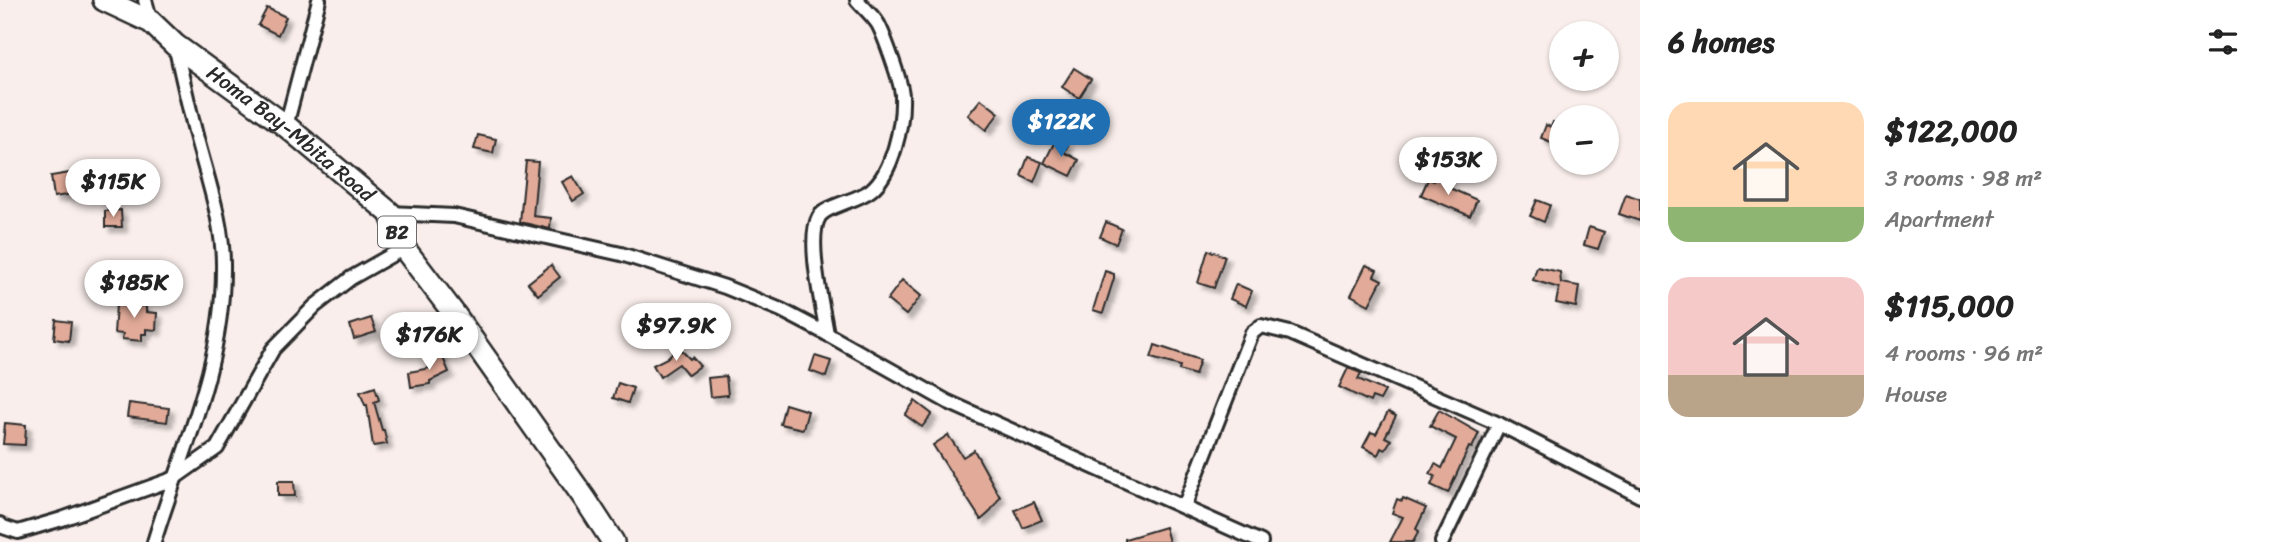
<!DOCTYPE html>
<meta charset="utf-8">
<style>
body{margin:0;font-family:Sriracha,sans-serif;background:#f2f2f2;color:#222;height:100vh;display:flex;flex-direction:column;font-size:26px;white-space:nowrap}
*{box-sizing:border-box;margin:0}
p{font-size:23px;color:#767676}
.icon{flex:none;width:38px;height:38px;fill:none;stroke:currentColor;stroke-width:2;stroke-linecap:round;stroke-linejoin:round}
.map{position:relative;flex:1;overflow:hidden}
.drawer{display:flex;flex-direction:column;background:#fff;width:630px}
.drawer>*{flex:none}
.fabs{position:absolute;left:1549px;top:21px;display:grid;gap:14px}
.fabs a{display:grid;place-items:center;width:70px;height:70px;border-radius:50%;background:#fff;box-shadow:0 2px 5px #0004;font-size:35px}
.price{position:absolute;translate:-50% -60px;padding:0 16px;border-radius:24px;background:#fff;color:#222;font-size:23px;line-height:46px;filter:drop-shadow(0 2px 4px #0008)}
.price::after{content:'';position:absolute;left:50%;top:42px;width:21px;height:16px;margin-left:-10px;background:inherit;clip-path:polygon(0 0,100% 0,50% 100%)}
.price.selected{background:#1f6fb2;color:#fff}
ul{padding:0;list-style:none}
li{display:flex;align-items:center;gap:21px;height:175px;padding:0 28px}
li span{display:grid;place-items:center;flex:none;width:196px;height:140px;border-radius:21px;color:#555}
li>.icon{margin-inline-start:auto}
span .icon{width:84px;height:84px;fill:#fffc;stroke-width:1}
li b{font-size:30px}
h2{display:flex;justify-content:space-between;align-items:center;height:84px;padding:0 28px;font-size:30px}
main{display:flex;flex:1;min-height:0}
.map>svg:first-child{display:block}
.building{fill:#e2ab99;stroke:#2b2b2b;stroke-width:2;filter:url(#shadow)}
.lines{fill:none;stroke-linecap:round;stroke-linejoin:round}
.minor-casing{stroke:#2b2b2b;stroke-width:18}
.trunk-casing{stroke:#2b2b2b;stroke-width:26}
.minor{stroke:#fff;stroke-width:12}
.trunk{stroke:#fff;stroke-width:21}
.labels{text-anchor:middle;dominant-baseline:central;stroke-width:5;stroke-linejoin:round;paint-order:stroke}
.shield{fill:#fff;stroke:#6b6b6b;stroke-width:2}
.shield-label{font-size:19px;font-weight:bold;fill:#2b2b2b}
.street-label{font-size:21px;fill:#2b2b2b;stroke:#fff}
</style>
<main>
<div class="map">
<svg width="1640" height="542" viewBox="0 0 1640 542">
<defs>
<filter id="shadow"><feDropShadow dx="5" dy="5" stdDeviation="2" flood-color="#0004"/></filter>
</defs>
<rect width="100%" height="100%" fill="#f9eeeb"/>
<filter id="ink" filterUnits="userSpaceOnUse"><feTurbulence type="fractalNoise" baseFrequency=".0143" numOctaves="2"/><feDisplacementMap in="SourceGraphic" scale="14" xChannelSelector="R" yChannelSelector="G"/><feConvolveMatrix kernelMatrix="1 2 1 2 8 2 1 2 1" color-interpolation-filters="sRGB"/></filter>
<g filter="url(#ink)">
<g class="building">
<path d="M267,8L286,17L278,35L258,25Z"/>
<path d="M1074,68L1091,79L1079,98L1062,87Z"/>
<path d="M981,99L999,113L986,130L968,115Z"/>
<path d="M1553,122L1561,125V146L1541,138L1546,125L1551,127Z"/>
<path d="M478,135L496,139L493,153L474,149Z"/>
<path d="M1056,139L1068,145L1064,152L1079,160L1071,176L1044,163Z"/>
<path d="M1028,157L1042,162L1034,182L1021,176Z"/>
<path d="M526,161L538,162L533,216L551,218L550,229L520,222Z"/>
<path d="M70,173L73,194L54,197L51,176Z"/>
<path d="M573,176L584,194L573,201L562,182Z"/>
<path d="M1436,177L1447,182L1445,186L1477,200L1470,216L1421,195L1428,179L1434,181Z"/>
<path d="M1626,194L1640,199V221L1619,214Z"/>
<path d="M1537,200L1550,205L1544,222L1530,216Z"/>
<path d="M121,210L122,227H105V211Z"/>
<path d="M1106,222L1122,229L1116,244L1100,237Z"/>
<path d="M1589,227L1604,232L1598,249L1584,245Z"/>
<path d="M1208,250L1225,256L1214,288L1198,283Z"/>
<path d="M551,265L560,277L538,295L528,283Z"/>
<path d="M1366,265L1377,270L1374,276L1382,280L1369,305L1351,295Z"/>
<path d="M1537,267L1560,272L1561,283L1579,286L1576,307L1556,303L1559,288L1533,280Z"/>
<path d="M1105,271L1114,274V278L1103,313L1093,310Z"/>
<path d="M902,280L921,296L906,315L887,300Z"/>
<path d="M1236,284L1252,291L1246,306L1230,299Z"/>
<path d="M127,298L139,299L138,306H146V312L157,313L156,330L146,329V334H142V341L122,339L123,334L114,333L116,305L126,306Z"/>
<path d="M371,318L376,332L354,339L350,325Z"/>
<path d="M56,320L71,322L69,341L54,339Z"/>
<path d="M1155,345L1200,360L1195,375L1179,370L1180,366L1151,358Z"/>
<path d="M678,347L690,359L692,357L700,366L688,375L679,364L660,377L653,365L667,358Z"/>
<path d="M441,353L449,372L430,381V384L411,387L409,372L430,368L426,359Z"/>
<path d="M815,356L831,361L826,377L810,371Z"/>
<path d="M1348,368L1361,373L1358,379L1385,391L1380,400L1372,397L1370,402L1339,387Z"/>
<path d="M726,376L728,395L710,397L708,378Z"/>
<path d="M618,383L633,388L628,403L613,398Z"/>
<path d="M375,387L379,400L374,402L382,430H384L387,444L373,446L367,405H365L360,392Z"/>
<path d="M915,401L932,414L922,427L905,415Z"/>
<path d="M129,403L169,408L167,422L127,417Z"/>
<path d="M785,404L808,411L803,429L780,424Z"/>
<path d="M1439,410L1479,433L1472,448L1469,447L1448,493L1431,485L1435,476L1430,474L1435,464L1442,468L1456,439L1430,426Z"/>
<path d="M1388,412L1396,416L1385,437L1391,440L1385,450L1381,448L1378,455L1363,447L1371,432L1376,434Z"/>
<path d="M5,423L26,425L25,445L3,444Z"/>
<path d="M948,435L963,457L974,450L1000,497L989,513L981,520L933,445Z"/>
<path d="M278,481H294L295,496H278Z"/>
<path d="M1403,498L1426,508L1416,529L1419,531L1413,542H1390L1403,517L1392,513L1397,499L1402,501Z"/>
<path d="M1034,502L1042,520L1023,528L1015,510Z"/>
<path d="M1165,527L1169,542H1125V539Z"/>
</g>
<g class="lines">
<defs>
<g id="minor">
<path d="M145,0L151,22"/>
<path d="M286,126L319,0"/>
<path d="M390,213L454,216L621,254L725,287L781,310L827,334L948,402L1261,542"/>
<path d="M827,334C823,308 806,239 819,217C826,205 858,201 871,190C893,172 903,125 902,96C902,84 884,35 878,24C873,16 864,8 857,0"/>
<path d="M1184,507L1252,333L1261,326L1290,333L1499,424L1640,496"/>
<path d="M0,524L3,527L18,532L62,519L173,479L217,448L273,349L315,306L351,278L404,248"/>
<path d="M154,542C182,450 223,367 223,269C224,225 208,181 197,139C189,108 182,76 175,45"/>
<path d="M1442,542L1499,424"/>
</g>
<g id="trunk">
<path id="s1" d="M104,0L151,22L175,45L286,126L390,213L404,248L455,315L585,499L613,542"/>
</g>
</defs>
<use href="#minor" class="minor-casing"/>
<use href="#trunk" class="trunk-casing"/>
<use href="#minor" class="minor"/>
<use href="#trunk" class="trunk"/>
</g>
</g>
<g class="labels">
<rect class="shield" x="378" y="216.5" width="38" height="31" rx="5"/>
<g class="shield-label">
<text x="397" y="232">B2</text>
</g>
<g class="street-label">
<text stroke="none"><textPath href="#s1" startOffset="231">Homa Bay-Mbita Road</textPath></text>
</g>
</g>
</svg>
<div class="fabs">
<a>+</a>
<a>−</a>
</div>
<b class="price selected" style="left:1061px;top:159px">$122K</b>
<b class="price" style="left:1448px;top:197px">$153K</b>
<b class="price" style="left:113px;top:219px">$115K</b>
<b class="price" style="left:134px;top:320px">$185K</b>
<b class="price" style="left:676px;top:363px">$97.9K</b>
<b class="price" style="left:429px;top:372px">$176K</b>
</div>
<section class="drawer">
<h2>6 homes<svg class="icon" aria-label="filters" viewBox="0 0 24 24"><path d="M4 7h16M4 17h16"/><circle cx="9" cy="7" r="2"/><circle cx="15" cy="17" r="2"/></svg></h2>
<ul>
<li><span style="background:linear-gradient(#ffd9b3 75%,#8fb573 0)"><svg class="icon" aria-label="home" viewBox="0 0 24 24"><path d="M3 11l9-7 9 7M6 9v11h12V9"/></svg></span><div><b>$122,000</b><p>3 rooms · 98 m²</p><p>Apartment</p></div></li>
<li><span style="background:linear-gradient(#f6c9c9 70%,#b9a48a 0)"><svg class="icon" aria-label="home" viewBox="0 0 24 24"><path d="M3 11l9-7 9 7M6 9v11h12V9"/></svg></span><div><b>$115,000</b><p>4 rooms · 96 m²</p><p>House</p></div></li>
</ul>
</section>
</main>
